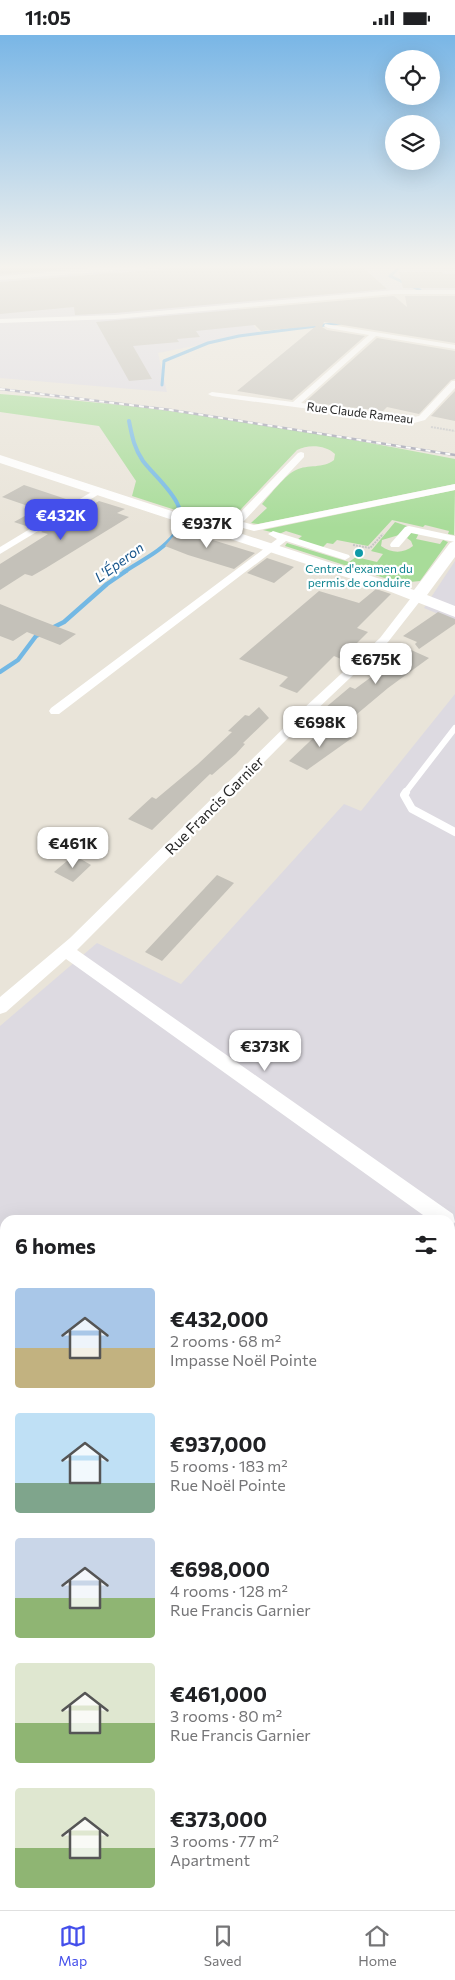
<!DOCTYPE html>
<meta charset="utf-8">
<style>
body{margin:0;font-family:Commissioner,sans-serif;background:#f6f6f6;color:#202124;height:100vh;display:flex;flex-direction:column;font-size:19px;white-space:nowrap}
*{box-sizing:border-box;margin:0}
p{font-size:16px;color:#757577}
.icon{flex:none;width:28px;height:28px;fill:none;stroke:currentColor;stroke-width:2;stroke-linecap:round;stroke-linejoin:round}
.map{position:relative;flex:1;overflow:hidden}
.panel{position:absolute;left:0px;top:1180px;width:455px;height:695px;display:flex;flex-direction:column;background:#fff;border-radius:15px 15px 0 0;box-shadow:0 5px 20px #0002}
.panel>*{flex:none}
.tools{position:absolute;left:385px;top:15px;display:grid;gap:10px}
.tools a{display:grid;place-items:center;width:55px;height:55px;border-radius:50%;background:#fff;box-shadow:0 5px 20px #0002;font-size:25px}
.price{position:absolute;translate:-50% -42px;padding:0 11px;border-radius:10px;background:#fff;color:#222;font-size:16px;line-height:32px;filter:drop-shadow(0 1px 2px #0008)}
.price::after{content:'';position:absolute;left:50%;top:30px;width:15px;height:11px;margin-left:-8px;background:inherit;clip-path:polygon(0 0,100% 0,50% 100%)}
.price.selected{background:#444feb;color:#fff}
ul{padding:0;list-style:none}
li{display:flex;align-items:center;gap:15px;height:125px;padding:0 15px}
li span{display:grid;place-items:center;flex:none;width:140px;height:100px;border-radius:5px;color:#555}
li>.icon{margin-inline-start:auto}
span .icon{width:60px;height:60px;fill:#fffc;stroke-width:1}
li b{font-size:21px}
h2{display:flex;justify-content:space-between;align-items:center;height:60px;padding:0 15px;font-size:21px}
.status{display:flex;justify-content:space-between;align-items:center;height:35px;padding:0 25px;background:#fff;direction:ltr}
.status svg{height:14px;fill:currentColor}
.tab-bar{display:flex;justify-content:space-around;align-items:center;height:70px;border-top:1px solid #e0e0e0;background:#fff;font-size:14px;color:#757577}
.tab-bar a{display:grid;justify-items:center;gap:2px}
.tab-bar .selected{color:#444feb}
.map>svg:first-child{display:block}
.industrial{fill:#dddae1;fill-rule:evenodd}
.green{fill:#a8dc99}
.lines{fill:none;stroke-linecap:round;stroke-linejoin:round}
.stream-far2{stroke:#73b8e4;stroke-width:3}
.stream-far1{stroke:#73b8e4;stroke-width:4}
.stream{stroke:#73b8e4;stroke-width:4.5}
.building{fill:#c4c1b9}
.path{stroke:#c7c7c7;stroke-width:2;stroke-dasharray:2 1;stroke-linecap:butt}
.lane-far3{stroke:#fff;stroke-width:4}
.lane-far2{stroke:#fff;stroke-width:6}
.lane-far1{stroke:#fff;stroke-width:8}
.lane{stroke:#fff;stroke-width:14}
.street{fill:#fff;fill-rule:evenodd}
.secondary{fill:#fff;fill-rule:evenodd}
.rail-casing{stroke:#9d9eb0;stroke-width:2.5}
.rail{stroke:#fff;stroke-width:2;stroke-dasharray:5;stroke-linecap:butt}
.culture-dot{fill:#0f9aa8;stroke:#fff;stroke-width:2}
.labels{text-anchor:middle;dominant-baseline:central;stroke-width:4.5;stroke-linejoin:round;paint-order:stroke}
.far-street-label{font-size:12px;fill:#272727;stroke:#fff}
.far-culture-label{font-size:12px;fill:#0d838f;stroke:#fff}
.far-water-label{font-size:14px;font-style:italic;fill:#17558b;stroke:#fff}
.street-label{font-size:15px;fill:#272727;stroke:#fff}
</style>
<div class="status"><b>11:05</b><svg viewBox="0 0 49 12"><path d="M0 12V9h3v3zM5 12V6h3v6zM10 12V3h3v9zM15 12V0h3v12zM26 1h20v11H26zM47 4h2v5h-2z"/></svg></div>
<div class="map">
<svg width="455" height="1875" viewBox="0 0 455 1875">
<rect width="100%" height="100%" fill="#e9e4d9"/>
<g class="industrial">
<path d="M0,231H455V256H406L237,271L260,298L158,318L167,357L0,343Z"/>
<path d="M455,526V586L424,573Z"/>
<path d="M455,659V1875H0V991L97,908L181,949L344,769L361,776ZM5,1185H450V1870H5Z"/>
</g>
<g class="green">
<path d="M0,359C37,362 73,365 110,369C226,381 341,402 455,424V449L258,489L251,488L267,473L262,469C270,460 286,439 296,435C308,429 323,434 334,425L335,419C326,410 308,409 297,415L225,491L132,461L136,446L99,391L0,377Z"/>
<path d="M455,455L454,500L448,499L449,496L425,490L423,492L392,485L368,511L337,505L333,509L327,508L322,513L297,505L302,501L286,496L279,499L263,495Z"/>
<path d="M395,487L407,491L399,500L382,505L381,511C391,518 403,519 413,511L411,506L407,503L412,497L419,498L416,504L440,509L443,505L448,507L420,546L400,548L285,511L287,508L349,527L356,522L377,527L383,519L371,516Z"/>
</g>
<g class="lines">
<g class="stream-far2">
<path d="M401,231L390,241L420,255"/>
<path d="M162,350L164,326L208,308L239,301L340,288"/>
</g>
<path class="stream-far1" d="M124,537C140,526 162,516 174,500C196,473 159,447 143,426C134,413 132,401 129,386"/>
<path class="stream" d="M0,637L18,625L36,601L64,587L107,549L126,536"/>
</g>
<g class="building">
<path d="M20,231H89L90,232L0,239V234L21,233Z"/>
<path d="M206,231H361L387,254L115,278L75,280L74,272L0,279V247Z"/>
<path d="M399,237H442L443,239H455V253H403Z"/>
<path d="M394,261L407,272L405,261H455V308L324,287L322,292L327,295L365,301L292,365L237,356L316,291L261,296L255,290L196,296L200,302L177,304L179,307L133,311L152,344L129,346L96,287Z"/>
<path d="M377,303L455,316V344L451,345L419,379L387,372L383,376L305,367Z"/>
<path d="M455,356V386L431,381Z"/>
<path d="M24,450L72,466L29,492L14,487L32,477L28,476L32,474L29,473L31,472L2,462Z"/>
<path d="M99,466L125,474L117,478L129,482L46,533L32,541L25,539L0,555V529L48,499L41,497L84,470L89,472Z"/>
<path d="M183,490L205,500L203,502L255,518L234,534L188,520L165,511Z"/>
<path d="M267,523L294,532L274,548L247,538Z"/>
<path d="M376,554L391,559L357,593L368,597L341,624L334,621L297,658L279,651L288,642L239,624L319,556L359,568Z"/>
<path d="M0,569L32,582L76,599L60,610L27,597L13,606L0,601Z"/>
<path d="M438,577L455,584V589L419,614L415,609L417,607L403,601Z"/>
<path d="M409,614L429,623L388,653L351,684L325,673L350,652L355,654Z"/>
<path d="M259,672L269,683L243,708L245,709L236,719L212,740L210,739L152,795L128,784L152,762L156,764L198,729L232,697L228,696L245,680L249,681Z"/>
<path d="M327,690L352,703L307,735L289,726Z"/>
<path d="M74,820L91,830L73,847L54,837Z"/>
<path d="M217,840L234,848L162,926L145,917Z"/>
</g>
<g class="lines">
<g class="path">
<path d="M431,392L455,396"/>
<path d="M353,510L370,513L383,499"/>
</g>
<path class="lane-far3" d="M0,243L147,231"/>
<path class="lane-far2" d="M405,758L455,693"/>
<path class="lane-far1" d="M406,757L404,760L412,774L455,797"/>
<g class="lane">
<path d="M0,1745L5,1753"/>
<path d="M66,1870L68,1875"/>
</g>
<g class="street">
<path d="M394,255H455V259H394L115,284L0,288V284L115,280Z"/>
<path d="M325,289L455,310V314L376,301L301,368L414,382L419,381L452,346H455V353L425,385L414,388L212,361L208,359L212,357L293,367L369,300L328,293L324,291Z"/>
<path d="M301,417L304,418V422L243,487L254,490L455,449V455L254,496L232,490V486L298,418Z"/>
<path d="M98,453L103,456L101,458L0,519V512Z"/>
<path d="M409,491L455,501V507L411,498L399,512H391L390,510L391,508L405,492Z"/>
<path d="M273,496L349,520L350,522L345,525L286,506L59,679H51L49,676L51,673L277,504L268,499Z"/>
<path d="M418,558L424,561L388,607L311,680L77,915L453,1179L455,1187L450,1193V1185H430L66,924L6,977L0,979V962L70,903L303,674L380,603L414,559Z"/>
</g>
<path class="secondary" d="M0,420L414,555L450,508L455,506V522L427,560L455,571V582L391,557L0,428Z"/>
<defs>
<path id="rail" d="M0,354L171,375L455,420"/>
</defs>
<use href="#rail" class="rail-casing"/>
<use href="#rail" class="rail"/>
</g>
<linearGradient id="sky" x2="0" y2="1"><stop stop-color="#79b6e6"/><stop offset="0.47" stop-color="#f5f3ee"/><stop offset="1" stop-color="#f5f3ee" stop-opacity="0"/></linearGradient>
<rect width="455" height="493" fill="url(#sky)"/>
<circle class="culture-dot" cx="359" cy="518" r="5"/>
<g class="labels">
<g class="far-street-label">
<text transform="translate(360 377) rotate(7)">Rue Claude Rameau</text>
</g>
<g class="far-culture-label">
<text x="359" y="533">Centre d'examen du<tspan x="359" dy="14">permis de conduire</tspan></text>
</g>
<g class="far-water-label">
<text transform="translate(119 527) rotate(-36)">L'Éperon</text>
</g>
<g class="street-label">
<text transform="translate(214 770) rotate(-45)">Rue Francis Garnier</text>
</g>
</g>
</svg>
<div class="tools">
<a><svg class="icon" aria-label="locate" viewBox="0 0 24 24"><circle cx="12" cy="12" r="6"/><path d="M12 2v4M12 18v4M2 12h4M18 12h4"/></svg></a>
<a><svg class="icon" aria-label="layers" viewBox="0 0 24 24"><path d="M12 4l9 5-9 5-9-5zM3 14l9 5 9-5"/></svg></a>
</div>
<b class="price selected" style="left:61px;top:506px">€432K</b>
<b class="price" style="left:207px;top:514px">€937K</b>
<b class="price" style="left:376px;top:650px">€675K</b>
<b class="price" style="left:320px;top:713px">€698K</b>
<b class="price" style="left:73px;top:834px">€461K</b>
<b class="price" style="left:265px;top:1037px">€373K</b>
<section class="panel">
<h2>6 homes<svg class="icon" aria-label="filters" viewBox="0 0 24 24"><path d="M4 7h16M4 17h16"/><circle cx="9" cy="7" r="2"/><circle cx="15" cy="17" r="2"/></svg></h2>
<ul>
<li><span style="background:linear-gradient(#a9c7e8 60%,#c2b280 0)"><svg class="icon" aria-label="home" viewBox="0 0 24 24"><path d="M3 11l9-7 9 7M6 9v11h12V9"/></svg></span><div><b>€432,000</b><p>2 rooms · 68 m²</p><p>Impasse Noël Pointe</p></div></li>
<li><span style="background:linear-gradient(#bfe0f5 70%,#7fa58c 0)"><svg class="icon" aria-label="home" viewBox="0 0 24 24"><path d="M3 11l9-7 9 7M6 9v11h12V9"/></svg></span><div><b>€937,000</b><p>5 rooms · 183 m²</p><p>Rue Noël Pointe</p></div></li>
<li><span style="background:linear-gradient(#c9d6e8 60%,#8fb573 0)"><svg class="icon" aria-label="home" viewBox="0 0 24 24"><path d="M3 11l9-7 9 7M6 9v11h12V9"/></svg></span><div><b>€698,000</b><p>4 rooms · 128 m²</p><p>Rue Francis Garnier</p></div></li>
<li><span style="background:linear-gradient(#dfe7d0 60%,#8fb573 0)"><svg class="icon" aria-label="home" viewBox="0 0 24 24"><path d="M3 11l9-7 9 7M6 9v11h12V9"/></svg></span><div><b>€461,000</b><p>3 rooms · 80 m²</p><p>Rue Francis Garnier</p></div></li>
<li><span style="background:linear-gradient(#dfe7d0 60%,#8fb573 0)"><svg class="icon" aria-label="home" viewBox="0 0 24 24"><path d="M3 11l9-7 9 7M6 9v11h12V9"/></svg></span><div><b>€373,000</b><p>3 rooms · 77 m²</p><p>Apartment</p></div></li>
</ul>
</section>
</div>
<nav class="tab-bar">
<a class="selected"><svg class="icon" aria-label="map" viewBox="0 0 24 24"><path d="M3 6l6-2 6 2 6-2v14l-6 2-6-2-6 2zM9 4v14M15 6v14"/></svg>Map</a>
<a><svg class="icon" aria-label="saved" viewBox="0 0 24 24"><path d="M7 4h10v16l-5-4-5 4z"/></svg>Saved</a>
<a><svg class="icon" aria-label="home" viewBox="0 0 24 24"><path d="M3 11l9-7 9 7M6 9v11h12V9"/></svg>Home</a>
</nav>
